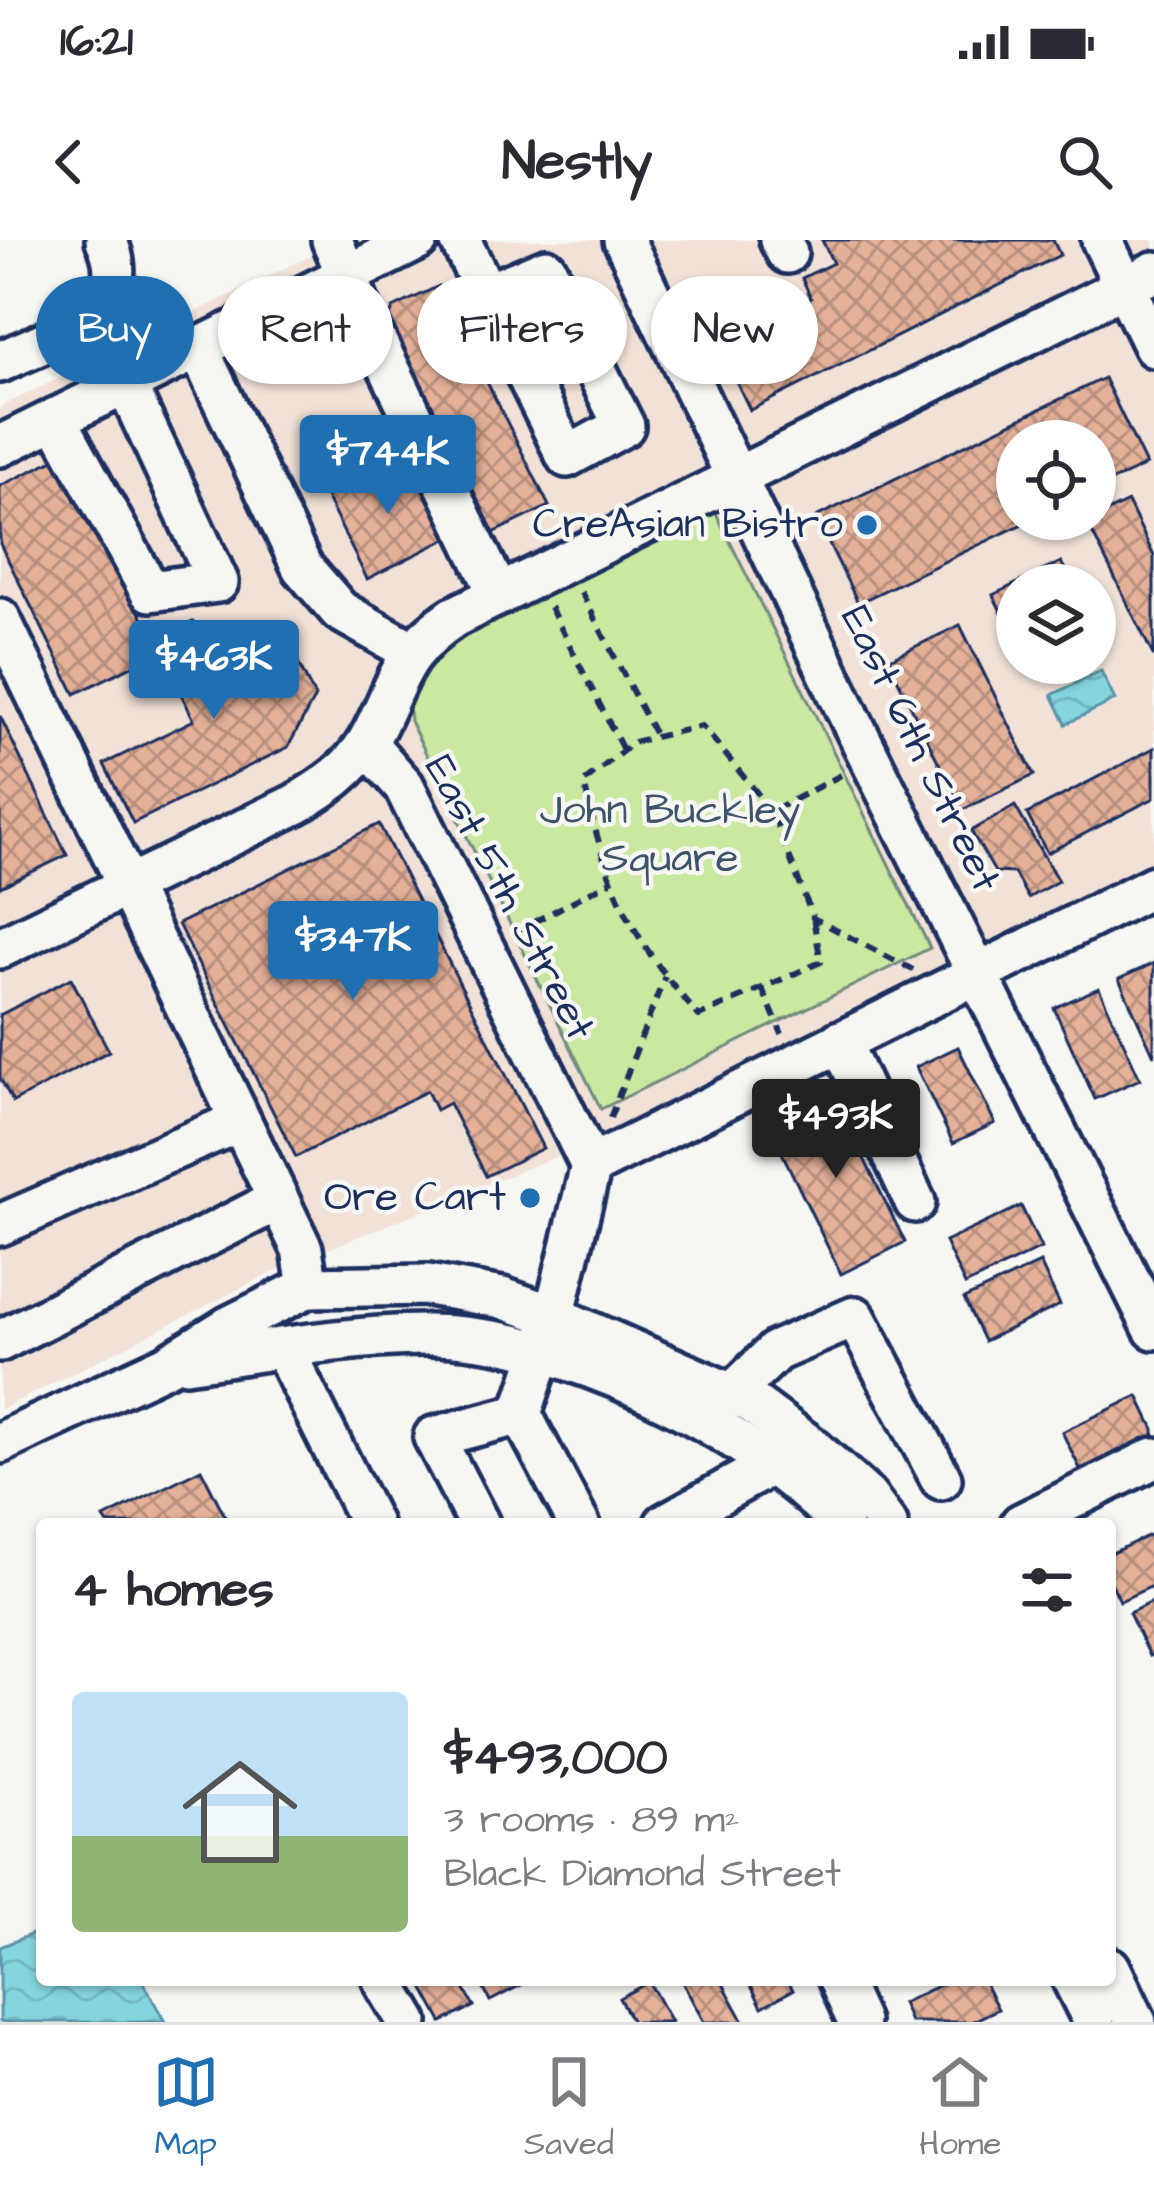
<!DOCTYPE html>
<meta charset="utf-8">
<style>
body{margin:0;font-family:"Architects Daughter",sans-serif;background:#f2f2f3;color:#2b2b33;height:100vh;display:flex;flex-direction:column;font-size:45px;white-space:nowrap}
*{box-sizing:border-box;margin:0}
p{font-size:39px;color:#7c7c81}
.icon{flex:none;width:66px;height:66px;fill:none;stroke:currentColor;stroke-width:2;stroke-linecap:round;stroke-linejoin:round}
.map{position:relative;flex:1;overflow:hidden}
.sheet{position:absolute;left:36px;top:1278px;width:1080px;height:468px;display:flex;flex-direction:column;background:#fff;border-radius:12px;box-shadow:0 3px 9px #0004}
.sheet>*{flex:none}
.top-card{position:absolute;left:36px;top:36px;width:1083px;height:108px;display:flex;gap:24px}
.buttons{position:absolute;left:996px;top:180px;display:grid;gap:24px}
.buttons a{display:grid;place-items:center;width:120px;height:120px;border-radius:50%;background:#fff;box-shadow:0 3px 9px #0004;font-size:60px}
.price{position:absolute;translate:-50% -102px;padding:0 27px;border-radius:12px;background:#1f6fb2;color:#fff;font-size:39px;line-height:78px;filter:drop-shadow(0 3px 6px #0008)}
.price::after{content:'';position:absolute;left:50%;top:72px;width:36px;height:27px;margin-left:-18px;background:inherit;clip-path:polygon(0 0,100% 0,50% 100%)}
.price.active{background:#222;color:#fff}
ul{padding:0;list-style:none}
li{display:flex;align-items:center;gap:36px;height:300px;padding:0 36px}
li+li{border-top:3px solid #e1e1e2}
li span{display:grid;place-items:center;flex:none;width:336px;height:240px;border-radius:12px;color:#555}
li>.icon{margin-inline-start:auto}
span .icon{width:144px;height:144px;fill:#fffc;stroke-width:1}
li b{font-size:51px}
h2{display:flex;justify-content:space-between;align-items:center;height:144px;padding:0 36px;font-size:51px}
.chip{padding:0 42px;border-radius:54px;background:#fff;box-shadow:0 3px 9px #0004;font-size:42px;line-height:108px}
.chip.active{background:#1f6fb2;color:#fff}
.status{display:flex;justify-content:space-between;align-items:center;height:84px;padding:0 60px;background:#fff;direction:ltr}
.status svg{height:33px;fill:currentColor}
header{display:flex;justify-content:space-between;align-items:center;height:156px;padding:0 36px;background:#fff;font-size:54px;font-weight:800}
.tabs{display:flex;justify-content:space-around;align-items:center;height:168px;border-top:3px solid #e1e1e2;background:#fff;font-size:33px;color:#7c7c81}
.tabs a{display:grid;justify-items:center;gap:6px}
.tabs .active{color:#1f6fb2}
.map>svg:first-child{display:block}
.built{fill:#f1e1d7;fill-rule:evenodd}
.green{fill:#cae8a0;stroke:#728c7f;stroke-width:3}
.water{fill:url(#water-waves);stroke:#5a93aa;stroke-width:3}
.building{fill:url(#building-cross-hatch);stroke:#1b2f5e;stroke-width:3}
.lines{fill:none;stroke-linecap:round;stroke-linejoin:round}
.minor-casing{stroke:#1b2f5e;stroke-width:48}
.path{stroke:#1b2f5e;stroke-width:6;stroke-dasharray:12 9;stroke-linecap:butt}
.minor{stroke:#f6f6f2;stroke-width:39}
.poi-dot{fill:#1f6fb2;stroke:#f6f6f2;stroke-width:4.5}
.labels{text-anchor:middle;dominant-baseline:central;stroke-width:9;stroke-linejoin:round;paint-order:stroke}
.poi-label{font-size:42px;fill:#1b2f5e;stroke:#f6f6f2;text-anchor:end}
.street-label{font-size:42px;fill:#1b2f5e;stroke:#f6f6f2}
.park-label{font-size:42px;fill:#3e546b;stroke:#f6f6f2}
</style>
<div class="status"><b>16:21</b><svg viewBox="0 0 49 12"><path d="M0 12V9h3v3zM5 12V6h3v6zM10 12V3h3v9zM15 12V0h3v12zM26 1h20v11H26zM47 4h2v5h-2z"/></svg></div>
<header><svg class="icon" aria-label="back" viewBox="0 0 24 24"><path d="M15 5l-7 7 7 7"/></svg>Nestly<svg class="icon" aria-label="search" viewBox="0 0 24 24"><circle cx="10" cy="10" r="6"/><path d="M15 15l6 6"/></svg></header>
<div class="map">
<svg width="1154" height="1782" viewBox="0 0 1154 1782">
<defs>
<pattern id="water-waves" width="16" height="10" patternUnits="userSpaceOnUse" patternTransform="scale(3)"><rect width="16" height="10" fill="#84d5dd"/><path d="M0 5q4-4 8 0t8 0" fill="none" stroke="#71b7c0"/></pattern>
<pattern id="building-cross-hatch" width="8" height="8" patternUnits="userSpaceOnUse" patternTransform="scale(3)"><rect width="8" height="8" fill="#e4b098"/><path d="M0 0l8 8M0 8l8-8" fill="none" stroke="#b8907f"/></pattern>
</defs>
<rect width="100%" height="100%" fill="#f6f6f2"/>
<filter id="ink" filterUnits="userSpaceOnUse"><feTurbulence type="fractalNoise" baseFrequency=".00833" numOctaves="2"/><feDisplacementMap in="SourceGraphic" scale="24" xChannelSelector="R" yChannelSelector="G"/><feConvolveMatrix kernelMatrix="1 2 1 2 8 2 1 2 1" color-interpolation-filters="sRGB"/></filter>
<g filter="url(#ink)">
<path class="built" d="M343,0H1154V620L562,914L279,1029L0,1170V167ZM1017,201H1095V279H1017ZM1017,345H1095V423H1017Z"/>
<path class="green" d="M714,269L930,708L601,869L410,481L408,454L440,404Z"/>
<g class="water">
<path d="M1101,431L1115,460L1066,484L1052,455Z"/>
<path d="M42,1690V1740H142L165,1782H0V1707Z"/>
</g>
<g class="building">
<path d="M822,0H1053L1060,15L750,170L718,104L745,91L739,81L762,69L768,81L811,58L802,38L833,23Z"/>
<path d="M439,46L549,266L491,294L385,89L393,68Z"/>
<path d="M1104,138L1146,225L1095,249V201H1017V279H1033L858,363L816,277Z"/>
<path d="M409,216L450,297L367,339L326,257Z"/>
<path d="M56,219L155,401L154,415L75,454L0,304V246Z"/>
<path d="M1128,262L1154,316V417L1087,282Z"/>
<path d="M1061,322L1073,345H1017V404L993,355Z"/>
<path d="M193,382L218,431L286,398L315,457L288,507L133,583L104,524L194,480L155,401Z"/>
<path d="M960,385L1034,535L962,570L888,420Z"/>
<path d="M0,476L67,615L0,647Z"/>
<path d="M1154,508V558L1047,613L1027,574Z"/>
<path d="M1015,566L1058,641L1028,658L1014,633L995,632L971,591Z"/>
<path d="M379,584L543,908L486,936L449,863L436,870L427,851L296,917L178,684Z"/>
<path d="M1154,723V816L1119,739Z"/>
<path d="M71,738L109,811L13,862L0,838V775Z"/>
<path d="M1099,748L1140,839L1095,859L1054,768Z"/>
<path d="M958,807L995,883L953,903L916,827Z"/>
<path d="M830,849L905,1002L841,1034L766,880Z"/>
<path d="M1021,966L1041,1008L965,1045L945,1002Z"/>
<path d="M1040,1023L1060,1065L984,1101L964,1059Z"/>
<path d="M1138,1156L1154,1189V1201L1083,1235L1062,1192Z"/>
<path d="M201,1229L229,1284H108L104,1278Z"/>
<path d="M1154,1293V1345L1120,1361L1110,1340V1314Z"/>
<path d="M1154,1361V1414L1149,1416L1129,1373Z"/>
<path d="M419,1740H459L474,1766L442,1782Z"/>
<path d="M479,1740H519L521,1745L490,1761Z"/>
<path d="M681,1740H721L744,1782H704Z"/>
<path d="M748,1740H787L793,1750L762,1767Z"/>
<path d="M950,1740H983L998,1769L971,1782H910L902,1763Z"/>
<path d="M649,1742L671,1782H632L619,1758Z"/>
</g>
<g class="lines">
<defs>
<g id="minor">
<path d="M332,0L362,72L499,355"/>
<path d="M460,0L567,217L624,186L546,29L487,54"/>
<path d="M624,0L850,478L1154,1089"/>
<path d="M780,0L787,13"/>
<path d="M1102,0L1154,107"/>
<path d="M198,108L302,327L340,371L411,411"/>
<path d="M0,122C50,98 141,73 106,0"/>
<path d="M56,178L150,351L218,342L126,144"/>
<path d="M0,206L418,0"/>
<path d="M0,379L302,1009L308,1047"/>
<path d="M367,504L404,546L591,926"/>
<path d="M0,708L296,564C324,547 351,530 368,501C400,445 394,417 454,377L1154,32"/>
<path d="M840,801L915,962"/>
<path d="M0,985L240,881"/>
<path d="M0,1101L278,960"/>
<path d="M283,1108L371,1284"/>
<path d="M186,1122C265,1111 344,1096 424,1095C562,1093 746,1186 842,1284"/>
<path d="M732,1154L776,1111L855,1077L941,1239"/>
<path d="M521,1174L554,1076L591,926L1154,646"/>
<path d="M0,1203L167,1125L228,1087L308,1047L428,1045L502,1058L554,1076L752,1163L810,1206L867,1257L887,1284"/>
<path d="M479,1284L434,1197L521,1174L579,1284"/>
<path d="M665,1284L773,1224"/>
<path d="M1021,1284L1154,1218"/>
<path d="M1110,1728L1136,1782"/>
<path d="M383,1740L408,1782"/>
<path d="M839,1740L858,1782"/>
<path d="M1073,1740L1094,1782"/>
</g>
</defs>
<use href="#minor" class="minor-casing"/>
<g class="path">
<path d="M581,352L656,497"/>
<path d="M550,367L623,510"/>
<path d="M841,535L772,571L813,678L913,730"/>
<path d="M772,571L702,486L634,502L584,542C606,644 629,697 699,776L821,722L813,678"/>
<path d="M515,692L611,641"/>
<path d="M762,748L782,794"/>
<path d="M610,878L665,736"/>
</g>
<use href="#minor" class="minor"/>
</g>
</g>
<g class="poi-dot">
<circle cx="867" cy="285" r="12"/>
<circle cx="530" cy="958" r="12"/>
</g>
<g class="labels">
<g class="poi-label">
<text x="843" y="285">CreAsian Bistro</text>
<text x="506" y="958">Ore Cart</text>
</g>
<g class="street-label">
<text transform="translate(920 509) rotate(64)">East 6th Street</text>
<text transform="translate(509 658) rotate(62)">East 5th Street</text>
</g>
<g class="park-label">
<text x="670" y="571">John Buckley<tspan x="670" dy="48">Square</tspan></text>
</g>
</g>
</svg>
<div class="buttons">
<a><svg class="icon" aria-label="locate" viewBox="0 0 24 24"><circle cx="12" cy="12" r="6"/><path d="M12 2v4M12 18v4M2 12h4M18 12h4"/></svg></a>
<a><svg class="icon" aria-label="layers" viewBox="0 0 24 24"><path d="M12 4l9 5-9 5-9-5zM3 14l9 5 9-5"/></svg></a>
</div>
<b class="price" style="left:388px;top:277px">$744K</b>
<b class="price" style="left:214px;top:482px">$463K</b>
<b class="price" style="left:353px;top:763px">$347K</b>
<b class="price active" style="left:836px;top:941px">$493K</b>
<div class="top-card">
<a class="chip active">Buy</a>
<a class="chip">Rent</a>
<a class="chip">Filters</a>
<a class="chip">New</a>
</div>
<section class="sheet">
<h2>4 homes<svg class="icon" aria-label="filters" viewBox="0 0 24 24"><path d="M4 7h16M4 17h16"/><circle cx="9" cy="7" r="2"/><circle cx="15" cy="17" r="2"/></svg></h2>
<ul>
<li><span style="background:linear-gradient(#bfe0f5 60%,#8fb573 0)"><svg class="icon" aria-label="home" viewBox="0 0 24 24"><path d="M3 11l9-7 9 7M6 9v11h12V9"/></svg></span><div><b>$493,000</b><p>3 rooms · 89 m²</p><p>Black Diamond Street</p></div></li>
</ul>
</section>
</div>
<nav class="tabs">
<a class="active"><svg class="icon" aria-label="map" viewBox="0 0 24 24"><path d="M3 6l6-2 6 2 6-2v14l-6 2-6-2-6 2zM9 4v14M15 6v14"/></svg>Map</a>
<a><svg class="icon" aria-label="saved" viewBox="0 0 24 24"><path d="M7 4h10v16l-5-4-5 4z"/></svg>Saved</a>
<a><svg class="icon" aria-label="home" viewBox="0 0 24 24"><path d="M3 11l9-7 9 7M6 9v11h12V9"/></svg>Home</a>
</nav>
